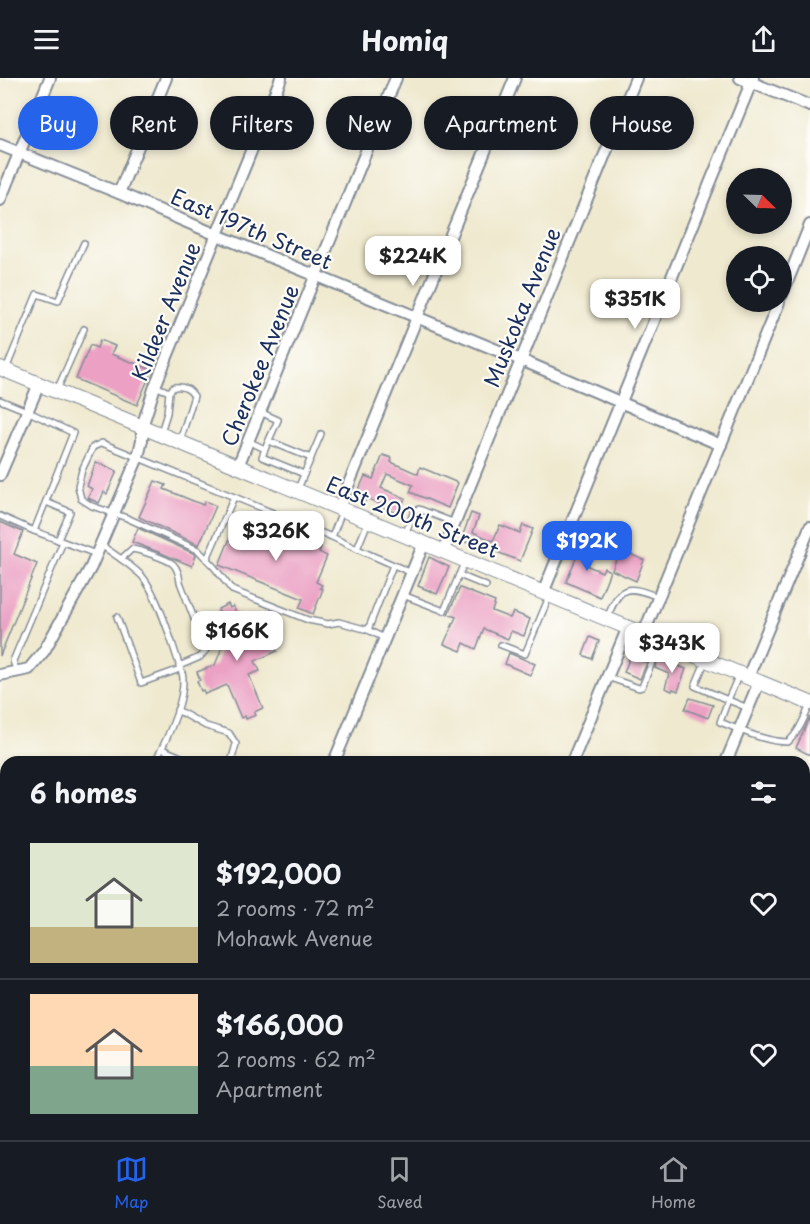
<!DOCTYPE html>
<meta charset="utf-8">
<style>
body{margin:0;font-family:"Playpen Sans",sans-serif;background:#242831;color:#f1f3f6;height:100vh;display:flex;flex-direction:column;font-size:22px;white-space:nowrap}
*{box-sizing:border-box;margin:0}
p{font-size:20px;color:#9ea1a6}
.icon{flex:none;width:33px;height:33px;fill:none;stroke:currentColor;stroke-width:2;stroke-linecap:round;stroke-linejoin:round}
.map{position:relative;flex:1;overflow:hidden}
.side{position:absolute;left:0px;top:678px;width:810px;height:384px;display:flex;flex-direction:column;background:#171b24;border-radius:18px 18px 0 0;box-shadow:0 3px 9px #0003}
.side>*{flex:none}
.hud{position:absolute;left:18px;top:18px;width:774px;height:54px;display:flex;gap:12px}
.needle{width:39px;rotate:113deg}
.controls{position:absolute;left:726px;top:90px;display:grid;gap:12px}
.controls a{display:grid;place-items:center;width:66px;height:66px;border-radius:50%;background:#171b24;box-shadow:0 3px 9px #0003;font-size:30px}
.price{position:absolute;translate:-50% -51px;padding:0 14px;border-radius:12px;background:#fff;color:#222;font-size:20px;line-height:39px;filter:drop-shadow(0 2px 3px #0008)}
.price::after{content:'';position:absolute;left:50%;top:36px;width:18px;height:14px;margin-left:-9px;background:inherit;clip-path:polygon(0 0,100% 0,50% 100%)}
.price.current{background:#2563eb;color:#fff}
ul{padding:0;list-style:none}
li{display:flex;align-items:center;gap:18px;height:150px;padding:0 30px}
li+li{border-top:2px solid #363941}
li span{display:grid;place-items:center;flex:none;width:168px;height:120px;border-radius:0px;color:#555}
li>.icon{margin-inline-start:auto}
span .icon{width:72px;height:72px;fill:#fffc;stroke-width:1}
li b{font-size:26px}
h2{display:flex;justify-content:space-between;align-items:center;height:72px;padding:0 30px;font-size:26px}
.pill{padding:0 21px;border-radius:27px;background:#171b24;box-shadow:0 3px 9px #0003;font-size:21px;line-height:54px}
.pill.current{background:#2563eb;color:#fff}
header{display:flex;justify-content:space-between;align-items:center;height:78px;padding:0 30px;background:#171b24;font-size:27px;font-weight:700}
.tab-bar{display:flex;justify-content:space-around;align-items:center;height:84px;border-top:2px solid #363941;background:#171b24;font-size:16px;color:#9ea1a6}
.tab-bar a{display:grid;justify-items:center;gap:3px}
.tab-bar .current{color:#2563eb}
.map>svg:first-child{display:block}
.green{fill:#8dda98;stroke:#54847b;stroke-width:1.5}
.building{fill:#eba0c4}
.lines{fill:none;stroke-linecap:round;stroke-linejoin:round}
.service-casing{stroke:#858c96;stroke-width:8}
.minor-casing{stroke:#858c96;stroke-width:14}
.tertiary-casing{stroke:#858c96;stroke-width:16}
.service{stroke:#fff;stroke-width:5}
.minor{stroke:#fff;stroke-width:10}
.tertiary{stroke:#fff;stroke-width:14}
.labels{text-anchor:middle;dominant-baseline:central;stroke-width:4.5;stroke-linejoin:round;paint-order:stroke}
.street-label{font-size:21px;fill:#1b2f5e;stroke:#fdfcf7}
</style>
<header><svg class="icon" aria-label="menu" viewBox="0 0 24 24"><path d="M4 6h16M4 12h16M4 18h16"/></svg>Homiq<svg class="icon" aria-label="share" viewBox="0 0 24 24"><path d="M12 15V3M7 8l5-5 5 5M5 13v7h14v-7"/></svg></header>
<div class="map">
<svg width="810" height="1062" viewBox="0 0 810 1062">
<rect width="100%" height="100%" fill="#fdfcf7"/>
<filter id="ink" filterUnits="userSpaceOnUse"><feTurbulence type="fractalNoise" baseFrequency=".0167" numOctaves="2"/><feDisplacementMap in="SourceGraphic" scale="12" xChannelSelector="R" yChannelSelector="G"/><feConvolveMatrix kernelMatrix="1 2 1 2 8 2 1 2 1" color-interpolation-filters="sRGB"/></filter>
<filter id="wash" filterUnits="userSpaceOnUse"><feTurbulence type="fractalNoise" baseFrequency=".008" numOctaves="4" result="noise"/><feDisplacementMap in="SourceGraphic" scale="24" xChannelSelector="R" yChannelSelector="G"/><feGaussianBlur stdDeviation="1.35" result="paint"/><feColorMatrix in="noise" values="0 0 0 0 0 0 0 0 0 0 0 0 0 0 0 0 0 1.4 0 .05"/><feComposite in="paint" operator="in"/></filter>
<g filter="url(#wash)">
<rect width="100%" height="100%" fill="#efe9cf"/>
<path class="green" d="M808,984L810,985V1042L804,1040V993Z"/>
<g id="blocks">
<g class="building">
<path d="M100,262L115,268L111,276L152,292L137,327L76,301L90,267L97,270Z"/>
<path d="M383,377L392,380L391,384L418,396L420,389L458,405L448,430L410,414L413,407L387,396L381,410L405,420L399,436L383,430L385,428L366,420L364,426L354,422L365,398L373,401Z"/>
<path d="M96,384L117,393L107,416L104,414L99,425L88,420L92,411L87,408Z"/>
<path d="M155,403L166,407L164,411L203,427L205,423L216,428L199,467L139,439Z"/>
<path d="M471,435L479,438L473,454L493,463L500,447L520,455L523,447L533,451L520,483L469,463L468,465L461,462Z"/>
<path d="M239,438L250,443L249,446L309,470L311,465L321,469L319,474L327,478L316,504L322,507L320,510L323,511L313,536L299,530L303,521L219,487Z"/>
<path d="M0,444L23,454L14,476L37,486L0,578Z"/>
<path d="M138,450L195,476L196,477L192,488L161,475L132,464Z"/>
<path d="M583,464L596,469L588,488L602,494L604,490L610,493L600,519L566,504Z"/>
<path d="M620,472L644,482L636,503L612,492Z"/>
<path d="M429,479L449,489L437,516L418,508Z"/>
<path d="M460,510L495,524L492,533L510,540L513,534L530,541L524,558L511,553L508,561L484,551L476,571L464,565L461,573L444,566L456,539L448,536Z"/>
<path d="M228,526L230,530L233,528L246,560L268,551L270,555L274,553L277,563L274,565L277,573L255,583L260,593L249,597L263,630L254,634L256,637L246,641L245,638L241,640L227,607L205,616L203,612L201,613L197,603L200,602L197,594L215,587L223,567L211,537L219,534L218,531Z"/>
<path d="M590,559L599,563L592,581L583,577Z"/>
<path d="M632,574L642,578L640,582L647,585L640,601L624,594Z"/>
<path d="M509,575L535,586L530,597L505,586Z"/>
<path d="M659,580L686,591L678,613L673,611L672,613L665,610L669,596L655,590Z"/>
<path d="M690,620L713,627L708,640L685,631Z"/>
<path d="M810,639V677L796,670Z"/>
</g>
</g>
</g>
<g filter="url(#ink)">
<use href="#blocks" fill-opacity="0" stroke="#858c96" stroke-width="1.5"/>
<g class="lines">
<defs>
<g id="service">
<path d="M6,291L37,216L58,223L84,165"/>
<path d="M155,308L169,314L167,335L161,354"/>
<path d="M57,312L84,251"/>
<path d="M169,314L174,309C183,308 189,310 194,318L180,363"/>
<path d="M0,322L27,333L73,355L34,453"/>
<path d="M248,363L265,371L278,342L260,334"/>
<path d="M269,363L311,380"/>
<path d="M265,371L262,379L304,396"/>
<path d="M297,413L321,356"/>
<path d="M46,424L70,434L58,462"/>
<path d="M342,433L332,459L102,365L93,369L82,392L78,408L81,421L92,428L127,440L198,472L214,489L232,512L308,542L328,546L339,544L368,552"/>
<path d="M0,438L34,453L96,476"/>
<path d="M405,457L414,433L419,431L455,445"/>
<path d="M332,459L357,471L368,444"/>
<path d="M101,467C115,477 130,486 142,498C157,516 171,561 178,583C180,589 183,595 183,601C184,625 166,663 155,684"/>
<path d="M357,471L412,495"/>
<path d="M121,481L132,471C140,472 167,481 173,486C178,491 179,497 180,504L206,572L200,579L179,588"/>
<path d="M207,481L234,419"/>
<path d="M459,497L486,508"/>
<path d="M403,517L444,533L464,485"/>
<path d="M117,539L141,605L180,591"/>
<path d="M607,541C619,508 626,506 658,519"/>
<path d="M384,560L368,552L393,487"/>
<path d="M501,567L525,576L549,519"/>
<path d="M705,584L695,608L728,622L739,596"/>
<path d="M17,594L13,583L63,464"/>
<path d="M607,599L639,610L642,609L660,565"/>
<path d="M748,630L728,622L720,644C741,652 765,664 788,664C799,654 804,641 810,627"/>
<path d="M177,632L206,648L229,655L236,666L231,684"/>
<path d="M162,671L193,684"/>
<path d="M1,742L6,732"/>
</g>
<g id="minor">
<path d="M740,0L810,28"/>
<path d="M0,67L119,115L217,157L521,282L721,367"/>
<path d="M119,115L166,0"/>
<path d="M0,122L50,0"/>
<path d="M782,217L810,147"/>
<path d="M238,388L396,0"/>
<path d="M0,397L39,306"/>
<path d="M339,430L515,0"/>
<path d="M443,474L636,0"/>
<path d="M543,515L753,0"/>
<path d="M643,557L779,224"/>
<path d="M0,597L29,591L44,573L91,489L138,379L142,362V349L155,308L281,0"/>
<path d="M748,599L810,449"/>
<path d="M334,684L424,465"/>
<path d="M572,684L628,549"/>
<path d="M726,684L759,604"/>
<path d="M804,824L810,809"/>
<path d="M0,889L6,888"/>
<path d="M0,1019L6,1018"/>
<path d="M96,1062L98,1056"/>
<path d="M260,1062L263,1056"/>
<path d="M416,1062L418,1056"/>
<path d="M570,1062L572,1056"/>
<path d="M706,1062L709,1056"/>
</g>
<path id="tertiary" d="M0,290L810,625"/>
</defs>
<use href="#service" class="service-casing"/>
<use href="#minor" class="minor-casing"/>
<use href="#tertiary" class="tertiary-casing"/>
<use href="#service" class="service"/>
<use href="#minor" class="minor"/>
<use href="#tertiary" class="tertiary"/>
</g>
</g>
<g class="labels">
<g class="street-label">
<text transform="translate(252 150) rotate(23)">East 197th Street</text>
<text transform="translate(521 229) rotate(-68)">Muskoka Avenue</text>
<text transform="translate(165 233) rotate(-68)">Kildeer Avenue</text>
<text transform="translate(259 287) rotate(-68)">Cherokee Avenue</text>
<text transform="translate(413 438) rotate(22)">East 200th Street</text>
</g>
</g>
</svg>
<div class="controls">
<a><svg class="needle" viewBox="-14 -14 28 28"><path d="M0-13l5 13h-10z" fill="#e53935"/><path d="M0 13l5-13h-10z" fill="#9ea1a6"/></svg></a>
<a><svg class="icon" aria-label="locate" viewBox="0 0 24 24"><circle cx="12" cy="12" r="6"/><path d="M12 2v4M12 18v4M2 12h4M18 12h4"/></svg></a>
</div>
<b class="price" style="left:413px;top:209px">$224K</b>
<b class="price" style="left:635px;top:252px">$351K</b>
<b class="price" style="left:276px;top:484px">$326K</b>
<b class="price current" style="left:587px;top:494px">$192K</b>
<b class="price" style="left:237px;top:584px">$166K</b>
<b class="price" style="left:672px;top:596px">$343K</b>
<div class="hud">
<a class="pill current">Buy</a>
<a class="pill">Rent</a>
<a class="pill">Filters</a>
<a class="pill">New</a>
<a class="pill">Apartment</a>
<a class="pill">House</a>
</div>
<section class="side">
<h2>6 homes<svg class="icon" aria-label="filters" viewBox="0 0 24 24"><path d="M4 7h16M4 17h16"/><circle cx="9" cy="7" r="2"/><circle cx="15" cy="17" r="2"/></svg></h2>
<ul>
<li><span style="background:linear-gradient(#dfe7d0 70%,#c2b280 0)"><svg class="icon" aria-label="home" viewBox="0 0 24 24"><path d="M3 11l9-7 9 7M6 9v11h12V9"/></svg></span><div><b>$192,000</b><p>2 rooms · 72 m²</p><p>Mohawk Avenue</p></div><svg class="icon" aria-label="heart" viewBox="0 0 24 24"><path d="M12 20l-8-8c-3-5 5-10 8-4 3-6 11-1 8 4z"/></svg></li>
<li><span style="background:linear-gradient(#ffd9b3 60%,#7fa58c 0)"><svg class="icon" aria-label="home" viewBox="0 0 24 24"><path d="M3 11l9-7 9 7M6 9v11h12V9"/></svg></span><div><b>$166,000</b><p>2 rooms · 62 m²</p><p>Apartment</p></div><svg class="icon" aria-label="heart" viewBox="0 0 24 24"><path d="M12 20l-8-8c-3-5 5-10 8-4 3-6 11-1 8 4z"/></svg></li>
</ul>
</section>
</div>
<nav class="tab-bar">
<a class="current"><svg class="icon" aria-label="map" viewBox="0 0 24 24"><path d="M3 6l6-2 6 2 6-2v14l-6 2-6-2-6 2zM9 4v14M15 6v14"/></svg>Map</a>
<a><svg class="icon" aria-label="saved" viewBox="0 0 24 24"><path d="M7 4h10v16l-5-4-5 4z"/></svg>Saved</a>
<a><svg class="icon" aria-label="home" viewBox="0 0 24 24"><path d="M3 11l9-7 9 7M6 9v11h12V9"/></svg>Home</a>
</nav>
